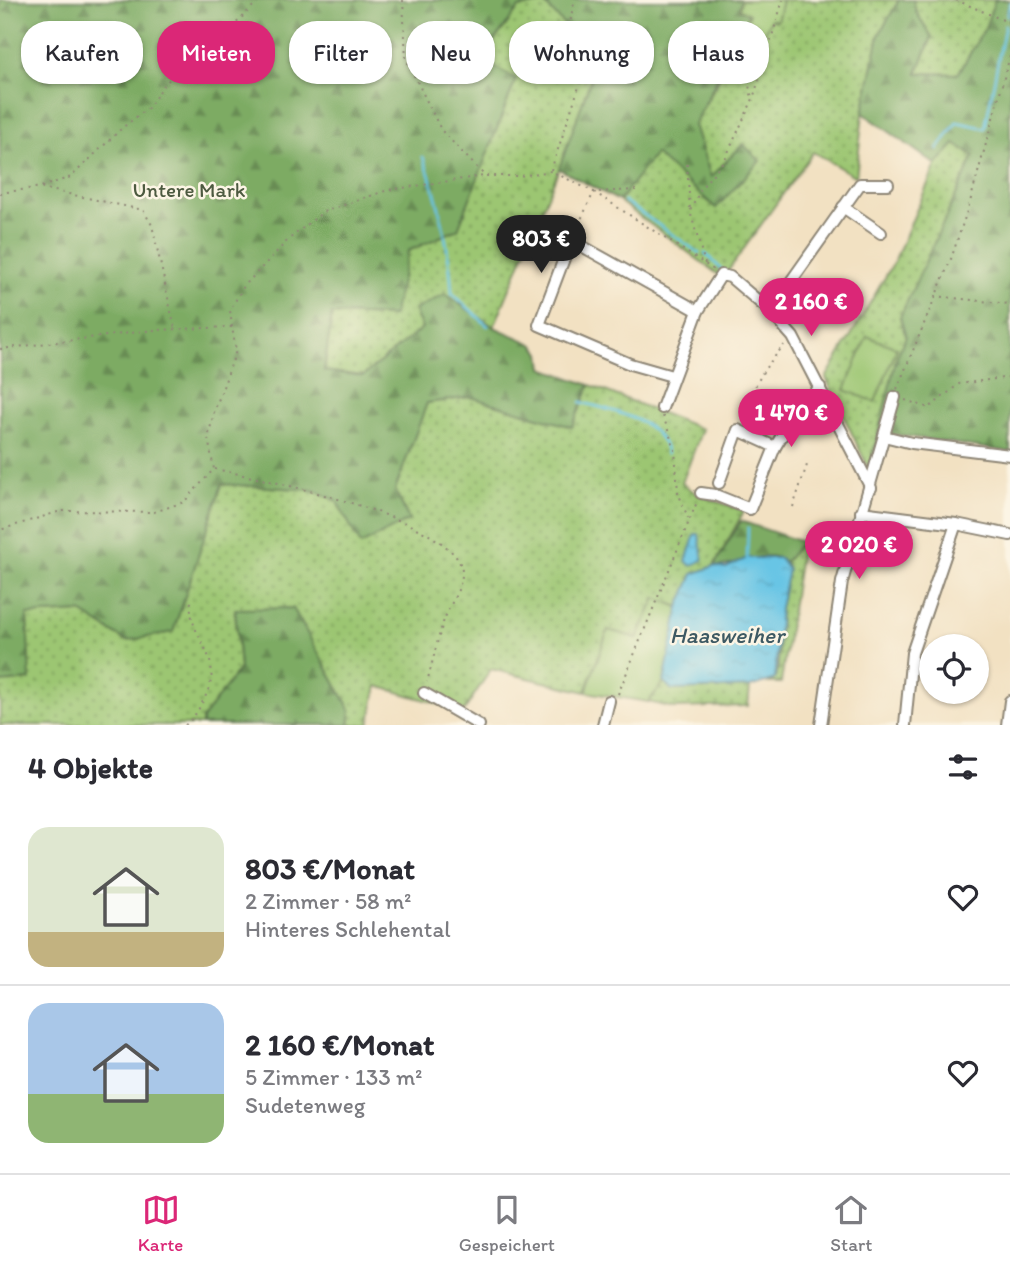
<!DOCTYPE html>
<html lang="de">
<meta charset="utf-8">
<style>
body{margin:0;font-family:Itim,sans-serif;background:#f7f7f7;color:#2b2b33;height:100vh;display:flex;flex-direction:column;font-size:26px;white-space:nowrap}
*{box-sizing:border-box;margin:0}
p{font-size:23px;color:#7c7c81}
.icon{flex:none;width:38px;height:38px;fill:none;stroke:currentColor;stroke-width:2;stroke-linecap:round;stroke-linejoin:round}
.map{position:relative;height:725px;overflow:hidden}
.details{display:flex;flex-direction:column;background:#fff;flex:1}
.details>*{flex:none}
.top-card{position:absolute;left:21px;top:21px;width:970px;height:63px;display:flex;gap:14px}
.tools{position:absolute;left:919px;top:634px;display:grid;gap:14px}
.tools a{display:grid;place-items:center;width:70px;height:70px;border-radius:50%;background:#fff;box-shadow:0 2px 5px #0004;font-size:35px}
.price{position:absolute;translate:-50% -60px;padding:0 16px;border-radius:24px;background:#db2777;color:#fff;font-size:23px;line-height:46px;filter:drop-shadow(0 2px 4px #0008)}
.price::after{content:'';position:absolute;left:50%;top:42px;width:21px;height:16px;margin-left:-10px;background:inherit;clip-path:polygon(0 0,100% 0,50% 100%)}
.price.selected{background:#222;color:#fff}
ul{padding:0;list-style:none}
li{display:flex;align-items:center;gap:21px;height:175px;padding:0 28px}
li+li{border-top:2px solid #e1e1e2}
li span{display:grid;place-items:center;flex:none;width:196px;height:140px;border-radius:21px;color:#555}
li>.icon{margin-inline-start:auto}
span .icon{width:84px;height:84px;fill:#fffc;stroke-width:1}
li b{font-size:30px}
h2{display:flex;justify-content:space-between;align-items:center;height:84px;padding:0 28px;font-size:30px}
.tag{padding:0 24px;border-radius:28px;background:#fff;box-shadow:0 2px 5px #0004;font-size:24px;line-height:63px}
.tag.selected{background:#db2777;color:#fff}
.tabs{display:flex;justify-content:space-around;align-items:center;height:98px;border-top:2px solid #e1e1e2;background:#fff;font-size:19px;color:#7c7c81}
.tabs a{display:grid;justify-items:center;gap:4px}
.tabs .selected{color:#db2777}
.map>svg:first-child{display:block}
.grass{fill:url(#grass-dots);stroke:#64784e;stroke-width:2}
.forest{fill:url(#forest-firs);stroke:#546b48;stroke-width:2}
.garden{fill:#9cc672;stroke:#64784e;stroke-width:2}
.water{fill:url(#water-ripples);stroke:#497888;stroke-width:2}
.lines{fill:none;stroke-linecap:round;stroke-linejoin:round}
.stream{stroke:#67c5e5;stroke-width:2.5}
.minor-casing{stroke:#8e8676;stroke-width:14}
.path{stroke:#8e8676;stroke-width:2;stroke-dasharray:2 5;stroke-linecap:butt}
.minor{stroke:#fff;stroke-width:10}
.labels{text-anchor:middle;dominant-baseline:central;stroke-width:5;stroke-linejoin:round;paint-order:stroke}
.park-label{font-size:21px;fill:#4d5a40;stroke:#fcf5e5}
.water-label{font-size:23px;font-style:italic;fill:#3d5963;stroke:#fcf5e5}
</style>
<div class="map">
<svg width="1010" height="725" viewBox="0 0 1010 725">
<defs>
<pattern id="grass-dots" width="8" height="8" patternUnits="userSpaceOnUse" patternTransform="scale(1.75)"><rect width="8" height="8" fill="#9cc672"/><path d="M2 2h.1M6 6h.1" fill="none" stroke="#7fa15e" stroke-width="1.8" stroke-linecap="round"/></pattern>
<pattern id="forest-firs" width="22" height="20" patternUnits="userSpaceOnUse" patternTransform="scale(1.75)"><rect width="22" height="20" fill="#7dab64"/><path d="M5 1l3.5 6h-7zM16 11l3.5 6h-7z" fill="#678b53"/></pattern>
<pattern id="water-ripples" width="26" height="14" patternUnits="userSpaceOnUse" patternTransform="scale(1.75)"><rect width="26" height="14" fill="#67c5e5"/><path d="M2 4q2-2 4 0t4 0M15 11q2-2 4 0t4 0" fill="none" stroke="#5aa9c5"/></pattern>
</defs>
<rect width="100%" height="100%" fill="#fcf5e5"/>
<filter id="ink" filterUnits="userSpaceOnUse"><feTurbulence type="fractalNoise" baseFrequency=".0143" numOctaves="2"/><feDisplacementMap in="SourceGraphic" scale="14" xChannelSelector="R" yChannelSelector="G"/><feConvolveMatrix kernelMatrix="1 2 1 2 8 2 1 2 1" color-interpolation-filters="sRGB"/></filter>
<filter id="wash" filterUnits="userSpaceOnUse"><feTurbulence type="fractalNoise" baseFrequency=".00686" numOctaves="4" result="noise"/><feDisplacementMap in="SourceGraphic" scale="28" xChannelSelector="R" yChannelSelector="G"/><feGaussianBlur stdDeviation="1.57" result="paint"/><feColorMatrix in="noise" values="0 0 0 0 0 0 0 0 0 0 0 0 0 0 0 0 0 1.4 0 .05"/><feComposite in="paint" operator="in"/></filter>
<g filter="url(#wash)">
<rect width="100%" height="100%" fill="#f2e1c2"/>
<g class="grass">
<path d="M782,0H899L879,35L863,113L856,177L813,152L723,278L619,201L655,153L711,178L694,125L727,64L744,72L771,19L777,21Z"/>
<path d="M913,0H995L985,28L958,74L917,73L932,37L916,12Z"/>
<path d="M544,3L589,51L594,70L559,169L494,327L445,294L422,328L363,376L324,371L332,314L393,316L408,251L458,229L516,79L480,60L519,8Z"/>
<path d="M955,144L974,156L900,317L906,337L897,356L869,470L826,378L894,262L936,165Z"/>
<path d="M590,385L702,429L682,483L697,494L744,511L714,566L693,574L679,607L656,598L637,639L608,630L586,692L491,669L464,711L377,686L369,725H349L350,711L292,608L235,610L240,668L202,719V725H0V683L29,680L27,615L81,612L126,641L173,632L222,484L313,490L336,500L409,520L395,490L427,403L471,397L572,427Z"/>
<path d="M802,542L781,683H769L775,679L778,669L780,608L788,570L785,562Z"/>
<path d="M664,682L672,690L750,687L748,706L674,708L648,702Z"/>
</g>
<g class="forest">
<path d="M0,0H741L739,9L749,14L694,125L711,177L743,144L760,161L716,208L655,154L619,201L559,169L594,70L589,51L544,3L519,8L480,59L516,79L458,229L408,251L393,316L332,314L324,371L363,376L422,328L414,310L445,294L494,327L533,344L541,353L543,368L590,385L572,427L471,397L427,403L395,490L409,520L361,545L336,500L313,490L222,484L173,632L126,641L81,612L27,615L30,680L0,683Z"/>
<path d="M899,0H913L916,12L932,37L917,73L958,74L985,28L995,0H1010V452L892,434L869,470L897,356L906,337L900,317L974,156L955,144L936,165L863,113L879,35Z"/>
<path d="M741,521L802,542L785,562C764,546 736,569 714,566Z"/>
<path d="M293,608L351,711L349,725H202V719L240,668L235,609Z"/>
</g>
<g class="garden">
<path d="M741,0H782L777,21L771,19L744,72L727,64L749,14L739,9Z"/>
<path d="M867,336L897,348L875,402L845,390Z"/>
<path d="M656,598L679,607L664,682L648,702L586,692L608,630L637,638Z"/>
</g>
<g class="water">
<path d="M695,534H699L703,560L691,566L686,561Z"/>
<path d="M747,558H780L788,570L780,608L775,679L750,687L672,690L664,682L679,607L693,574L714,566L726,568Z"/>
</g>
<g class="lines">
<g class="stream">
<path d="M1007,16L1010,3"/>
<path d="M938,149L957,122L985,128L1005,25"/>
<path d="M423,157C440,202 449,245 452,293L488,326"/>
<path d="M624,201L699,253"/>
<path d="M705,253L722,270"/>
<path d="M581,402C611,411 660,418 667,454"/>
<path d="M747,558L748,528"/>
</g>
</g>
</g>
<g filter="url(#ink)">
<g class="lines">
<defs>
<g id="minor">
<path d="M843,207L881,233"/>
<path d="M770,311L860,184H888"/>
<path d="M672,376L630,364L539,325L571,240L698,311"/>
<path d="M662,408L698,311L721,275L730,277L770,311L793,337L871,488"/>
<path d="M884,436L912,443L1010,455"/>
<path d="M775,447L792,419L820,387"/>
<path d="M701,493L715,495L750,509L775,447L738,430L719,483"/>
<path d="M861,512L956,524L1010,535"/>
<path d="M424,693L479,725"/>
<path d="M603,725L609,701"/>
<path d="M821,725L842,582L895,397"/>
<path d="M905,725L912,653L956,524"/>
<path d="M1007,725L1010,701"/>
</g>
</defs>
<use href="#minor" class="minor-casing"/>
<g class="path">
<path d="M403,0L406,59L441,130L485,176H520L551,171L594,192L576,230"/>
<path d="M956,0L1010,23"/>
<path d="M746,73L752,98"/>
<path d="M687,164L690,210"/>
<path d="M551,170L588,60C569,39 567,27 575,0"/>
<path d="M41,188L143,210L152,225L175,330"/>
<path d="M636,190L594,192L714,270"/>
<path d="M0,193L41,187L71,177L122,128L148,108L166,82L207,53L259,0"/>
<path d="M705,264L690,211L702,187L725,159L753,99L783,0"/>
<path d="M935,296L1010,304"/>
<path d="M232,327L230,310L244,286L289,239L323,212L388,190L484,176"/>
<path d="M0,349L154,330L232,327L236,351L214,412L208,438L214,469L184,502L154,512L61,511L0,530"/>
<path d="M897,389L951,259L970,202L1010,56"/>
<path d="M752,392L764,370L784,345"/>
<path d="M905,400L929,408L959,384L1010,377"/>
<path d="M663,416L675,450L678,492L688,518"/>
<path d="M215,469C258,478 467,520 462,575C461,589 449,606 444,620C437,640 433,661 427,682"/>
<path d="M793,507L808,462"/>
<path d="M618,694L697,502"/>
<path d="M185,725C194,718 199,709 204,699C228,655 187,640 191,601"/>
</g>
<use href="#minor" class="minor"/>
</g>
</g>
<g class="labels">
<g class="park-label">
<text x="189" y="189">Untere Mark</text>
</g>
<g class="water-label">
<text x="727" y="635">Haasweiher</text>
</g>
</g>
</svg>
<div class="tools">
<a><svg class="icon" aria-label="locate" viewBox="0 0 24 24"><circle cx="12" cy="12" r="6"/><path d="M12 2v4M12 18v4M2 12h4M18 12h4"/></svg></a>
</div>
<b class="price selected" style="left:541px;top:275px">803 €</b>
<b class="price" style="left:811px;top:338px">2 160 €</b>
<b class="price" style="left:791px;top:449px">1 470 €</b>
<b class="price" style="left:859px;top:581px">2 020 €</b>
<div class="top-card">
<a class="tag">Kaufen</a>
<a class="tag selected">Mieten</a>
<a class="tag">Filter</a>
<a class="tag">Neu</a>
<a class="tag">Wohnung</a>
<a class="tag">Haus</a>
</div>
</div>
<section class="details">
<h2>4 Objekte<svg class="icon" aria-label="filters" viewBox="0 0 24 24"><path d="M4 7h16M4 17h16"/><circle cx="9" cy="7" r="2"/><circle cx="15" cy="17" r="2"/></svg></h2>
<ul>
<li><span style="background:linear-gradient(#dfe7d0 75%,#c2b280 0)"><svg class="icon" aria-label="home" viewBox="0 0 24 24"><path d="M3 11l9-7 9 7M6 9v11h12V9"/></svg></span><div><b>803 €/Monat</b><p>2 Zimmer · 58 m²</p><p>Hinteres Schlehental</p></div><svg class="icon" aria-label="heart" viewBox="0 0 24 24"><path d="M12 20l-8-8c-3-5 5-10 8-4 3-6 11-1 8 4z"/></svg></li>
<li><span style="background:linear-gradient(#a9c7e8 65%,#8fb573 0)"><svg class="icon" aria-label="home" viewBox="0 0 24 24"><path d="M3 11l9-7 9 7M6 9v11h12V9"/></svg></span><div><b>2 160 €/Monat</b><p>5 Zimmer · 133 m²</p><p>Sudetenweg</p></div><svg class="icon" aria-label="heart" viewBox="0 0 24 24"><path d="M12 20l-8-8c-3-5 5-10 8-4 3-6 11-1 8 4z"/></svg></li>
</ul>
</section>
<nav class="tabs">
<a class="selected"><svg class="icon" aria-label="map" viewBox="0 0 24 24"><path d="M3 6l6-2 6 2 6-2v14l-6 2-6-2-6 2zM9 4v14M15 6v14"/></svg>Karte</a>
<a><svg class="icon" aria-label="saved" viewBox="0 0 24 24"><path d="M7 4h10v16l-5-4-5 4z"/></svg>Gespeichert</a>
<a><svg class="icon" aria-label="home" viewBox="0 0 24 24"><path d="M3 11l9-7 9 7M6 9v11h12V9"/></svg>Start</a>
</nav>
